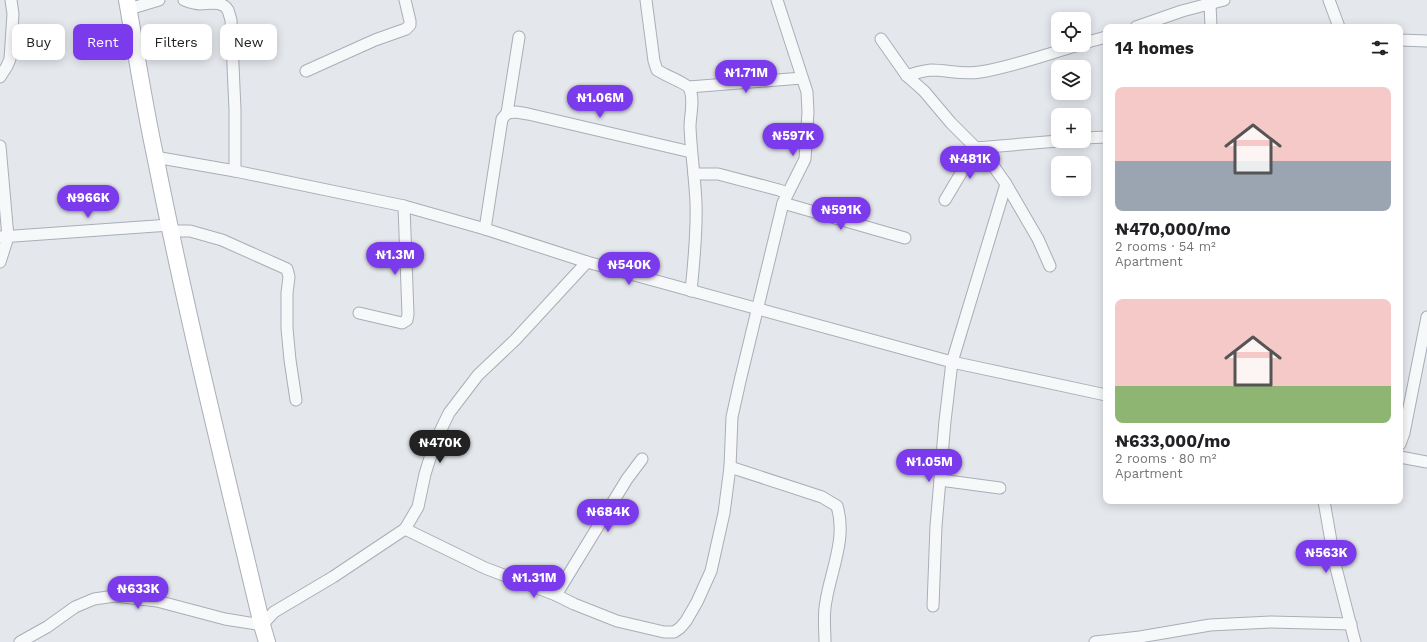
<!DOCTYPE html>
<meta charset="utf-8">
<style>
body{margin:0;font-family:"Work Sans",sans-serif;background:#f2f2f2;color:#202124;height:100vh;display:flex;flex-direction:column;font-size:15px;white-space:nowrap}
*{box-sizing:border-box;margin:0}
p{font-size:13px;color:#757577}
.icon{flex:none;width:22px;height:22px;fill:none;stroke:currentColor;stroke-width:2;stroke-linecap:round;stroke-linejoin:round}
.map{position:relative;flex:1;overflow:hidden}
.sheet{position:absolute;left:1103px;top:24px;width:300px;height:480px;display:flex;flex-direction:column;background:#fff;border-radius:8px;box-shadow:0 2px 10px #0003}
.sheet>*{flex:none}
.hud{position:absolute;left:12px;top:24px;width:380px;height:36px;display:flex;gap:8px}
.controls{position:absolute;left:1051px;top:12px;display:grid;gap:8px}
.controls a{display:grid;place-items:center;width:40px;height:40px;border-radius:8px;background:#fff;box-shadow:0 2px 10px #0003;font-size:20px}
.price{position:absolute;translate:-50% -34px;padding:0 9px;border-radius:14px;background:#7c3aed;color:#fff;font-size:13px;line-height:26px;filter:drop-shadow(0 1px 2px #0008)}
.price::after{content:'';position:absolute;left:50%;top:24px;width:12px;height:9px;margin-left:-6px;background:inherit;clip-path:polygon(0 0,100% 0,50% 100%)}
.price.active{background:#222;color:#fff}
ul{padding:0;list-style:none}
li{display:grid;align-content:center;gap:8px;height:212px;padding:0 12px}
li span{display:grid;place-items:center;height:124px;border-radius:8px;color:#555}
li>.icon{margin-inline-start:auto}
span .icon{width:72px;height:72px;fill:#fffc;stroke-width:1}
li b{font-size:17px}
h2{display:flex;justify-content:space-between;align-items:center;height:48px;padding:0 12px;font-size:17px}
.pill{padding:0 14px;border-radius:8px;background:#fff;box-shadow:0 2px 10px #0003;font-size:14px;line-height:36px}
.pill.active{background:#7c3aed;color:#fff}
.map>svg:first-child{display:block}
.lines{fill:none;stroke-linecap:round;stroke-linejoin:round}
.street-casing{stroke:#a9aeb7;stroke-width:13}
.secondary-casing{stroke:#a9aeb7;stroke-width:18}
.street{stroke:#f7f8fa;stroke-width:11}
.secondary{stroke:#fff;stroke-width:16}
</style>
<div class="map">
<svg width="1427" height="642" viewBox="0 0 1427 642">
<rect width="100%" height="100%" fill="#e4e7ec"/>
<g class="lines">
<defs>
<g id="street">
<path d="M184,0C189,2 194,4 200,4C209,4 222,0 228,10C229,13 230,17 231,20L235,110V171"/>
<path d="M646,0L654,61L657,70C664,75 686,83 689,88C695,98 690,115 690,127C691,152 695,178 696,203C697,233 694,262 691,291"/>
<path d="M1329,0L1339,27"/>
<path d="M1210,4L1211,27"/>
<path d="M129,9L159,0"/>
<path d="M1136,27L1182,11L1224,0"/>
<path d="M881,39L907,76L924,91L951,123L992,164L1006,184L1038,239L1050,266"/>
<path d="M1400,40L1427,41"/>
<path d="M1084,43L1106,37"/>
<path d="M306,71L375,40L406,29L410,25V21L405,0"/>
<path d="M907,76C915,73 922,71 931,70C947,70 963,75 980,72C1012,67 1047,54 1079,45"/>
<path d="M0,77L7,66L10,59L13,14L11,0"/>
<path d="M689,87L802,78"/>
<path d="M507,113L516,112L528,114L691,152"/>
<path d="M1084,138L1106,137"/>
<path d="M0,146L8,237L0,262"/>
<path d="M155,157L235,171L404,206L485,229L587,262L952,362L1106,395"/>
<path d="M694,174H718L779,190L787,193"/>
<path d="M945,200L976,148L1058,141"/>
<path d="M783,203L905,238"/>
<path d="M485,229L502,119L507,113L519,37"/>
<path d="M171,231H190L222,240L287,269L289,277L287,293V328L290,360L296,400"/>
<path d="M0,237L170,225"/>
<path d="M359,313L402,323L407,320L408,314L404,206"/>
<path d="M1400,444L1404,433L1427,317"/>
<path d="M1400,457L1427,462"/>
<path d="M730,467L822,497L837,506C847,538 831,570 826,601C823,615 825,629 825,642"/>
<path d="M940,480L1000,488"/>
<path d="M1324,501L1335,564L1355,642"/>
<path d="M405,529L485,568L556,595L574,604L617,621L664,632H674L680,628L686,621L697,602L711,571L724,513L730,467L732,417L740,381L783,203L805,159L808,112L807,92L777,0"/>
<path d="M556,595L627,479L642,459"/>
<path d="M933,606L936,526L945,421L952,362L1006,184"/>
<path d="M20,642L47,627L75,607L94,599L115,596L157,601L225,619L262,625L274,612L333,577L405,529L418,507L425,474L435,442L449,413L478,375L515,340L587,262"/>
<path d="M1095,642L1140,637L1210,625L1271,622L1351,624"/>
</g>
<path id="secondary" d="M127,0C136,52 144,104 155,155C186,313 225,469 262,625L267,642"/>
</defs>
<use href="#street" class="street-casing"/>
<use href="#secondary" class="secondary-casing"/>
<use href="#street" class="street"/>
<use href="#secondary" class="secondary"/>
</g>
</svg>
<div class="controls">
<a><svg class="icon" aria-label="locate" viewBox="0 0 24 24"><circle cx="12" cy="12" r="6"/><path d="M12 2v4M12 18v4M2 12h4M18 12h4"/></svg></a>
<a><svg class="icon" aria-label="layers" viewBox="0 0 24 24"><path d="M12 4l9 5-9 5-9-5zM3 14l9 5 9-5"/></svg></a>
<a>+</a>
<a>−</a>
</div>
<b class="price" style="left:746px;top:94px">₦1.71M</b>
<b class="price" style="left:600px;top:119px">₦1.06M</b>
<b class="price" style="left:793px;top:157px">₦597K</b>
<b class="price" style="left:970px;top:180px">₦481K</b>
<b class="price" style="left:88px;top:219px">₦966K</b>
<b class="price" style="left:841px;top:231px">₦591K</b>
<b class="price" style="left:395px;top:276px">₦1.3M</b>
<b class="price" style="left:629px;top:286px">₦540K</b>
<b class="price active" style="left:440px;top:464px">₦470K</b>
<b class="price" style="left:929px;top:483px">₦1.05M</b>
<b class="price" style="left:608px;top:533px">₦684K</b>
<b class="price" style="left:1326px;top:574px">₦563K</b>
<b class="price" style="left:534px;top:599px">₦1.31M</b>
<b class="price" style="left:138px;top:610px">₦633K</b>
<div class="hud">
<a class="pill">Buy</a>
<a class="pill active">Rent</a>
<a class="pill">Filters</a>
<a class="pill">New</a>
</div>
<section class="sheet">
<h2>14 homes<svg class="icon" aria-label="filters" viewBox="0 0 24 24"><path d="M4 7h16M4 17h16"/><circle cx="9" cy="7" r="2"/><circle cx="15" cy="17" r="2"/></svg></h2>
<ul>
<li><span style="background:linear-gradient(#f6c9c9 60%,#9aa5b1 0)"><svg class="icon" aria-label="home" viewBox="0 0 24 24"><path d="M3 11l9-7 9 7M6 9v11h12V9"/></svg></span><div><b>₦470,000/mo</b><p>2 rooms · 54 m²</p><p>Apartment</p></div></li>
<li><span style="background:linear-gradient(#f6c9c9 70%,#8fb573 0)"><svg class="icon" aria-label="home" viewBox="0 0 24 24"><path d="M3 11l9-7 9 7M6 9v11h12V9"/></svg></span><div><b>₦633,000/mo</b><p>2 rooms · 80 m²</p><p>Apartment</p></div></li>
</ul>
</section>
</div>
